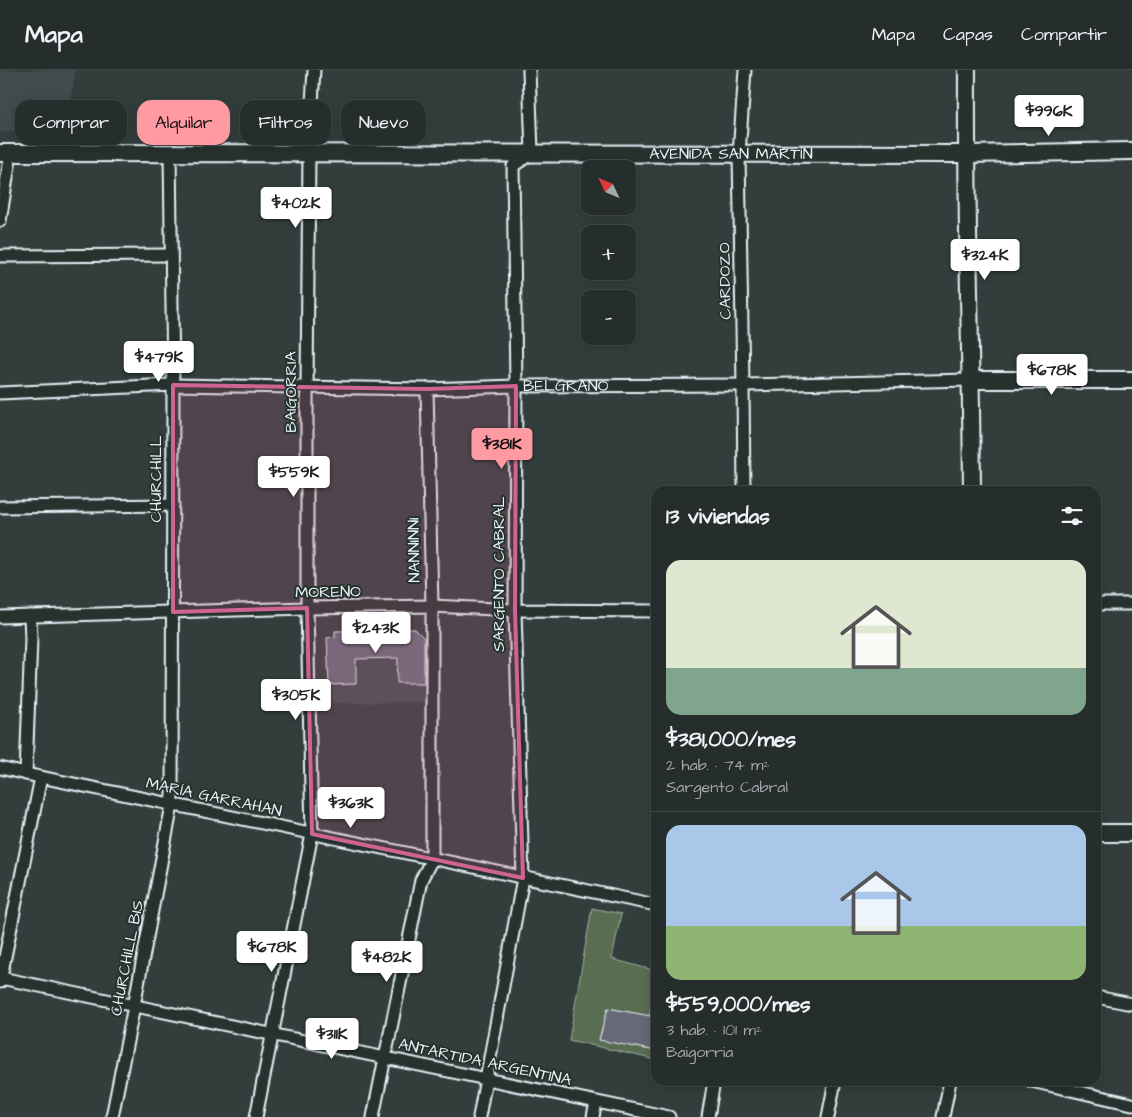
<!DOCTYPE html>
<html lang="es">
<meta charset="utf-8">
<style>
body{margin:0;font-family:"Architects Daughter",sans-serif;background:#323a39;color:#f1f3f6;height:100vh;display:flex;flex-direction:column;font-size:19px;white-space:nowrap}
*{box-sizing:border-box;margin:0}
p{font-size:16px;color:#a4a8aa}
.icon{flex:none;width:28px;height:28px;fill:none;stroke:currentColor;stroke-width:2;stroke-linecap:round;stroke-linejoin:round}
.map{position:relative;flex:1;overflow:hidden}
.panel{position:absolute;left:651px;top:416px;width:450px;height:600px;display:flex;flex-direction:column;background:#262e2d;border-radius:15px;box-shadow:0 2px 12px #0003,0 0 0 1px #424a49}
.panel>*{flex:none}
.guide{position:absolute;left:15px;top:30px;width:475px;height:45px;display:flex;gap:10px}
.needle{width:32px;rotate:314deg}
.tools{position:absolute;left:581px;top:90px;display:grid;gap:10px}
.tools a{display:grid;place-items:center;width:55px;height:55px;border-radius:10px;background:#262e2d;box-shadow:0 2px 12px #0003,0 0 0 1px #424a49;font-size:25px}
.price{position:absolute;translate:-50% -42px;padding:0 11px;border-radius:5px;background:#fff;color:#222;font-size:16px;line-height:32px;filter:drop-shadow(0 1px 2px #0008)}
.price::after{content:'';position:absolute;left:50%;top:30px;width:15px;height:11px;margin-left:-8px;background:inherit;clip-path:polygon(0 0,100% 0,50% 100%)}
.price.on{background:#ff9aa2;color:#111}
ul{padding:0;list-style:none}
li{display:grid;align-content:center;gap:10px;height:265px;padding:0 15px}
li+li{border-top:1px solid #424a49}
li span{display:grid;place-items:center;height:155px;border-radius:15px;color:#555}
li>.icon{margin-inline-start:auto}
span .icon{width:90px;height:90px;fill:#fffc;stroke-width:1}
li b{font-size:21px}
h2{display:flex;justify-content:space-between;align-items:center;height:60px;padding:0 15px;font-size:21px}
.tag{padding:0 18px;border-radius:15px;background:#262e2d;box-shadow:0 2px 12px #0003,0 0 0 1px #424a49;font-size:18px;line-height:45px}
.tag.on{background:#ff9aa2;color:#111}
header{display:flex;align-items:center;gap:30px;box-sizing:border-box;height:70px;padding:0 25px;background:#262e2d;border-bottom:1px solid #424a49}
header strong{font-size:24px}
nav{display:flex;gap:28px;margin-inline-start:auto;font-size:18px}
.map>svg:first-child{display:block}
.built{fill:#434b4d}
.green{fill:#596d51;stroke:#a0afa4}
.building{fill:#686976;stroke:#e8f1f8}
.lines{fill:none;stroke-linecap:round;stroke-linejoin:round}
.street-casing{stroke:#e8f1f8;stroke-width:15}
.secondary-casing{stroke:#e8f1f8;stroke-width:20}
.street{stroke:#26332d;stroke-width:11}
.secondary{stroke:#26332d;stroke-width:16}
.marked{fill:#cf6492;fill-opacity:0.2;stroke:#cf6492;stroke-width:4;stroke-linejoin:round}
.labels{text-anchor:middle;dominant-baseline:central;stroke-width:4;stroke-linejoin:round;paint-order:stroke}
.street-label{font-size:16px;fill:#e8f1f8;stroke:#26332d}
</style>
<header>
<strong>Mapa</strong>
<nav><a>Mapa</a><a>Capas</a><a>Compartir</a></nav>
</header>
<div class="map">
<svg width="1132" height="1047" viewBox="0 0 1132 1047">
<rect width="100%" height="100%" fill="#333e3c"/>
<filter id="ink" filterUnits="userSpaceOnUse"><feTurbulence type="fractalNoise" baseFrequency=".02" numOctaves="2"/><feDisplacementMap in="SourceGraphic" scale="10" xChannelSelector="R" yChannelSelector="G"/><feConvolveMatrix kernelMatrix="1 2 1 2 8 2 1 2 1" color-interpolation-filters="sRGB"/></filter>
<g filter="url(#ink)">
<g class="built">
<path d="M0,0H76L66,52L8,62H0Z"/>
<path d="M415,559L424,568L425,632L330,633L327,568L335,567V561Z"/>
</g>
<path class="green" d="M592,838L621,844L612,889L656,901V917L649,946L608,938L599,969L656,981V990L569,970Z"/>
<g class="building">
<path d="M415,559L424,568V613H397L398,588L356,589V614L329,615L327,568L335,567V561Z"/>
<path d="M608,938L656,947V981L599,970Z"/>
</g>
<g class="lines">
<defs>
<g id="street">
<path d="M0,151L11,83"/>
<path d="M0,186L171,185"/>
<path id="s1" d="M0,323L173,315L427,319L516,316L743,315L971,310"/>
<path d="M744,421L743,315L739,84L745,0"/>
<path d="M0,437L173,435"/>
<path d="M1096,534H1132"/>
<path d="M0,547L307,538L432,536L515,540L656,541"/>
<path d="M0,698L26,704L656,835"/>
<path d="M26,704L31,568L30,546"/>
<path d="M1,908L669,1047"/>
<path d="M0,912L41,707"/>
<path d="M1096,927L1132,934"/>
<path d="M1031,1011L1132,1034"/>
<path d="M112,1047L134,936L172,735L173,315L170,83"/>
<path d="M256,1047L312,764L307,538V318L309,83L314,0"/>
<path d="M373,1047L421,810L432,789V536L427,319"/>
<path d="M479,1047L523,808L515,540L516,316L513,96L532,83L529,0"/>
<path d="M593,1047L596,1032"/>
<path d="M708,1047L714,1011"/>
<path d="M828,1047L835,1011"/>
<path d="M943,1047L950,1011"/>
</g>
<g id="secondary">
<path d="M967,0C966,140 971,281 972,421"/>
<path id="s2" d="M0,83L966,84L1132,81"/>
<path d="M971,310H1132"/>
<path d="M1096,763H1132"/>
</g>
</defs>
<use href="#street" class="street-casing"/>
<use href="#secondary" class="secondary-casing"/>
<use href="#street" class="street"/>
<use href="#secondary" class="secondary"/>
</g>
</g>
<path class="marked" d="M173,315L427,319L516,316L515,540L523,808L312,764L307,538L173,542Z"/>
<g class="labels">
<g class="street-label">
<text stroke="none"><textPath href="#s2" startOffset="731">AVENIDA SAN MARTÍN</textPath></text>
<text transform="translate(725 211) rotate(-91)">CARDOZO</text>
<text stroke="none"><textPath href="#s1" startOffset="566">BELGRANO</textPath></text>
<text transform="translate(291 322) rotate(-90)">BAIGORRIA</text>
<text transform="translate(156 409) rotate(-90)">CHURCHILL</text>
<text transform="translate(414 480) rotate(-91)">NANNINNI</text>
<text transform="translate(499 504) rotate(-90)">SARGENTO CABRAL</text>
<text transform="translate(328 522) rotate(-1)">MORENO</text>
<text transform="translate(214 727) rotate(12)">MARÍA GARRAHAN</text>
<text transform="translate(127 888) rotate(-79)">CHURCHILL BIS</text>
<text transform="translate(485 992) rotate(12)">ANTARTIDA ARGENTINA</text>
</g>
</g>
</svg>
<div class="tools">
<a><svg class="needle" viewBox="-14 -14 28 28"><path d="M0-13l5 13h-10z" fill="#e53935"/><path d="M0 13l5-13h-10z" fill="#a4a8aa"/></svg></a>
<a>+</a>
<a>−</a>
</div>
<b class="price" style="left:1049px;top:67px">$996K</b>
<b class="price" style="left:296px;top:159px">$402K</b>
<b class="price" style="left:985px;top:211px">$324K</b>
<b class="price" style="left:159px;top:313px">$479K</b>
<b class="price" style="left:1052px;top:326px">$678K</b>
<b class="price on" style="left:502px;top:400px">$381K</b>
<b class="price" style="left:294px;top:428px">$559K</b>
<b class="price" style="left:376px;top:584px">$243K</b>
<b class="price" style="left:296px;top:651px">$305K</b>
<b class="price" style="left:351px;top:759px">$363K</b>
<b class="price" style="left:272px;top:903px">$678K</b>
<b class="price" style="left:387px;top:913px">$482K</b>
<b class="price" style="left:332px;top:990px">$311K</b>
<div class="guide">
<a class="tag">Comprar</a>
<a class="tag on">Alquilar</a>
<a class="tag">Filtros</a>
<a class="tag">Nuevo</a>
</div>
<section class="panel">
<h2>13 viviendas<svg class="icon" aria-label="filters" viewBox="0 0 24 24"><path d="M4 7h16M4 17h16"/><circle cx="9" cy="7" r="2"/><circle cx="15" cy="17" r="2"/></svg></h2>
<ul>
<li><span style="background:linear-gradient(#dfe7d0 70%,#7fa58c 0)"><svg class="icon" aria-label="home" viewBox="0 0 24 24"><path d="M3 11l9-7 9 7M6 9v11h12V9"/></svg></span><div><b>$381,000/mes</b><p>2 hab. · 74 m²</p><p>Sargento Cabral</p></div></li>
<li><span style="background:linear-gradient(#a9c7e8 65%,#8fb573 0)"><svg class="icon" aria-label="home" viewBox="0 0 24 24"><path d="M3 11l9-7 9 7M6 9v11h12V9"/></svg></span><div><b>$559,000/mes</b><p>3 hab. · 101 m²</p><p>Baigorria</p></div></li>
</ul>
</section>
</div>
